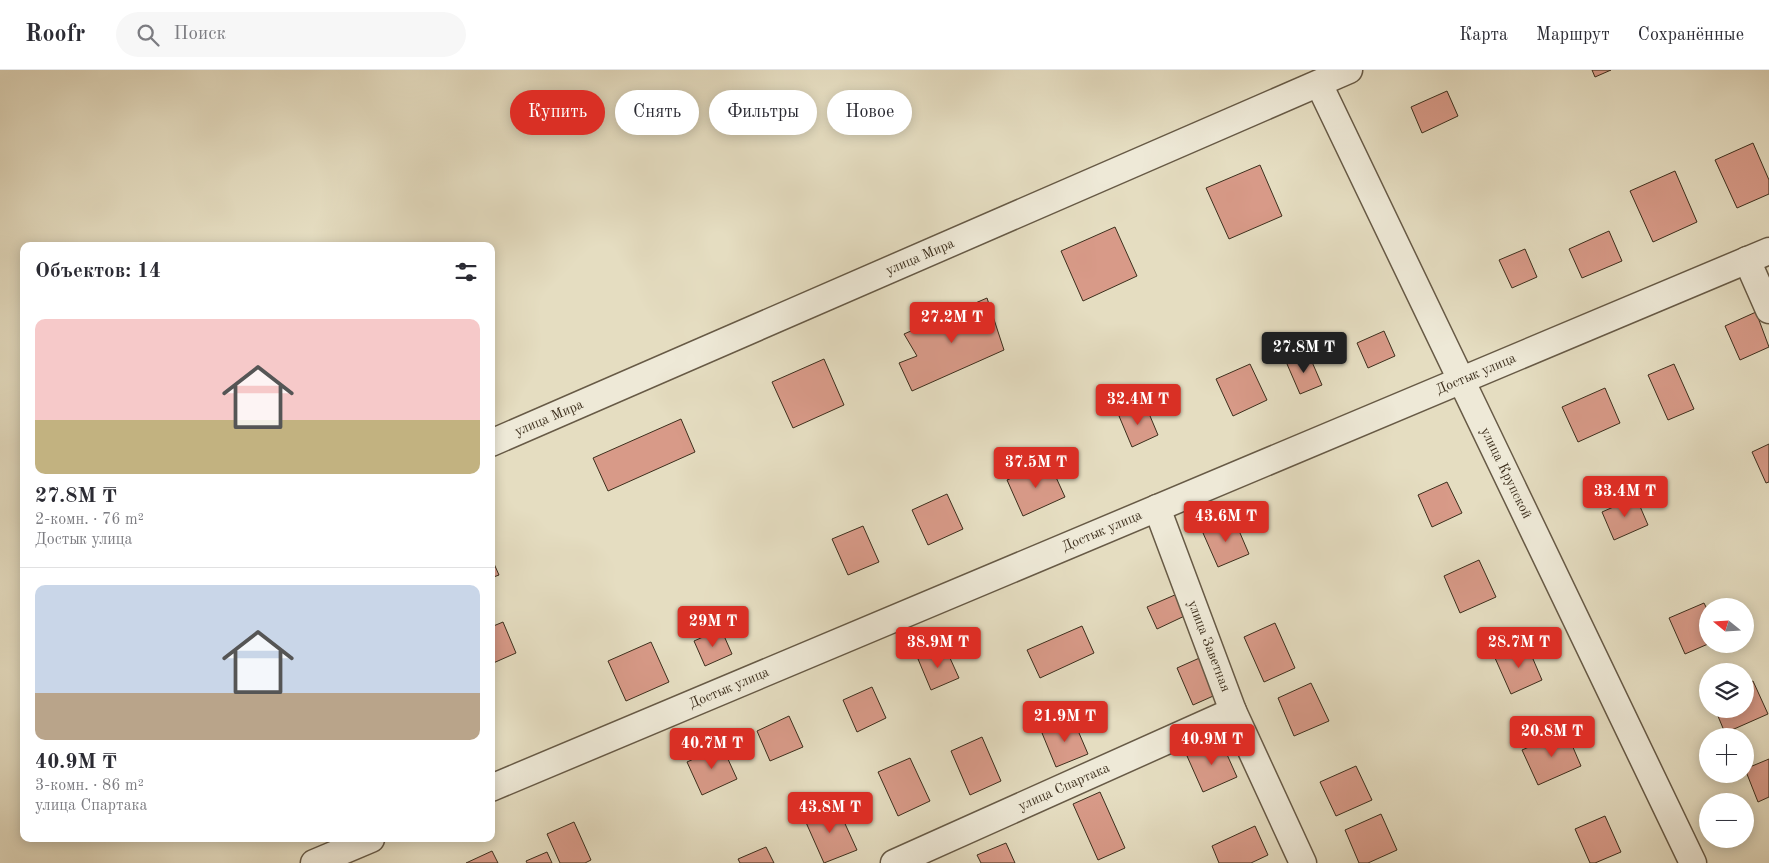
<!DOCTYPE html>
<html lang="ru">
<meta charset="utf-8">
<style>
body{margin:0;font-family:"Old Standard TT",serif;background:#f7f7f7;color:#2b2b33;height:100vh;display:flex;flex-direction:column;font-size:19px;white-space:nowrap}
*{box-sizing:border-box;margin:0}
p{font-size:16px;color:#7c7c81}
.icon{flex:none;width:28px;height:28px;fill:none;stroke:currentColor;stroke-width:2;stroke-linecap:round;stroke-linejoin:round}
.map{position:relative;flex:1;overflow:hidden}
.panel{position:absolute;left:20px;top:172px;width:475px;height:600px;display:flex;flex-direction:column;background:#fff;border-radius:10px;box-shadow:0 2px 12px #0003}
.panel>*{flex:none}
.hud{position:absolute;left:510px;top:20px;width:475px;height:45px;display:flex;gap:10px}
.needle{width:32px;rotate:288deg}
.controls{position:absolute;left:1699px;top:528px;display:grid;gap:10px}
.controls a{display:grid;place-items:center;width:55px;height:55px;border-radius:50%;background:#fff;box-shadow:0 2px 12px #0003;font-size:25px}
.price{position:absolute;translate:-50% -42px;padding:0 11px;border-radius:5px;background:#d93025;color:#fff;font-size:16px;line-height:32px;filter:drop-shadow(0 1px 2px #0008)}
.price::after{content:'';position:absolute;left:50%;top:30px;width:15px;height:11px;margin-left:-8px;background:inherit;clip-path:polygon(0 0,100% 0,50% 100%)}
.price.selected{background:#222;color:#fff}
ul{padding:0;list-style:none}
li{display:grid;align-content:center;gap:10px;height:265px;padding:0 15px}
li+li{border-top:1px solid #e1e1e2}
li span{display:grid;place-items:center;height:155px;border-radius:10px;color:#555}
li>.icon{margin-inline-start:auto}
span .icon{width:90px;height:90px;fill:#fffc;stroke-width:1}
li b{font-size:21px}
h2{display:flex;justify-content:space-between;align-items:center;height:60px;padding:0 15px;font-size:21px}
.chip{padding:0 18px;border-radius:22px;background:#fff;box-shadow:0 2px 12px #0003;font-size:18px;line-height:45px}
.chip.selected{background:#d93025;color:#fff}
header{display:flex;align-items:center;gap:30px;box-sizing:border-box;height:70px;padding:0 25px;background:#fff;border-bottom:1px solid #e1e1e2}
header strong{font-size:24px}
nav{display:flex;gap:28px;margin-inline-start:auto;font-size:18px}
.search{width:350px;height:45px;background:#f7f7f7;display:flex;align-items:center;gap:12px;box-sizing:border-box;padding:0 18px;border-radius:28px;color:#7c7c81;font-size:19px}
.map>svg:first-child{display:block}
.building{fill:#d89a88;stroke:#3d2f1d}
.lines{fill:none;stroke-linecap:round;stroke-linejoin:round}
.minor-casing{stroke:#675a46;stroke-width:29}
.minor{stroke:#eee9d7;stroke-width:26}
.labels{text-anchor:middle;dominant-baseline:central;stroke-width:4;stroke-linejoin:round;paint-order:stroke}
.street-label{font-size:14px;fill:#3d2f1d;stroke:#eee9d7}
</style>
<header>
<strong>Roofr</strong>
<div class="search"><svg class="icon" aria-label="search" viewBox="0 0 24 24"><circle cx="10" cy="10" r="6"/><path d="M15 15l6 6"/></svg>Поиск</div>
<nav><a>Карта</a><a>Маршрут</a><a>Сохранённые</a></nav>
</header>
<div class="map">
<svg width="1769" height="793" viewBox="0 0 1769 793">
<rect width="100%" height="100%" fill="#e5ddc1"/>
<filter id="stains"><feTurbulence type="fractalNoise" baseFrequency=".004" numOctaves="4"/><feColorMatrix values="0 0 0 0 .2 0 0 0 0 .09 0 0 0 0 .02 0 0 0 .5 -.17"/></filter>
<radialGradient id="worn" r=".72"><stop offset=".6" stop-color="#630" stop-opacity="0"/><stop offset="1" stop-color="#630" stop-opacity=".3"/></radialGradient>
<g class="building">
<path d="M1592,0H1611L1595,7Z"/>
<path d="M1447,21L1458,46L1422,63L1411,37Z"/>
<path d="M1753,73L1769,110V124L1737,138L1715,90Z"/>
<path d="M1260,95L1282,146L1229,169L1206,118Z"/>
<path d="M1675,101L1697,152L1653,172L1630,121Z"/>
<path d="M1115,157L1137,206L1083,231L1061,181Z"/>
<path d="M1609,161L1622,191L1582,208L1569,179Z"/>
<path d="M1525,179L1537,207L1512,218L1499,190Z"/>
<path d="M987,228L1004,280L912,321L899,293L917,286L904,264Z"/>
<path d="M1756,242L1769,277L1740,290L1725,256Z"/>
<path d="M1384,261L1395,286L1368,298L1357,273Z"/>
<path d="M1309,285L1322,315L1300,324L1287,294Z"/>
<path d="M824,289L844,335L793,358L772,312Z"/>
<path d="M1250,294L1267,330L1233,346L1216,309Z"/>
<path d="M1674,294L1694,339L1668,350L1648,305Z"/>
<path d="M1605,318L1620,353L1578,372L1562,337Z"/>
<path d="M1145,334L1158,365L1132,377L1119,346Z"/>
<path d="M681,349L695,382L608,421L593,388Z"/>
<path d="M1769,374V412L1766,413L1752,382Z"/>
<path d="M1049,392L1065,427L1023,446L1007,410Z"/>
<path d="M1447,412L1462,443L1432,457L1418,425Z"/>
<path d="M947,424L963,459L928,475L912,440Z"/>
<path d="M1636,427L1648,455L1614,470L1602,442Z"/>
<path d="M1234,449L1249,484L1218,497L1203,463Z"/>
<path d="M863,456L879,492L848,505L832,469Z"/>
<path d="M491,487L499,505L491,508Z"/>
<path d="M1479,490L1496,527L1460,543L1444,506Z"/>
<path d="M1184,521L1193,542L1157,559L1147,537Z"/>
<path d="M1704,533L1708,541V574L1685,584L1669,548Z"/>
<path d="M503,552L516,583L491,594V557Z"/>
<path d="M1275,553L1295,598L1264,612L1244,567Z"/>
<path d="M1082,556L1094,583L1040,608L1027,580Z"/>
<path d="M721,559L732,584L705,596L694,571Z"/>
<path d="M651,572L669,612L626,631L608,591Z"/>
<path d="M1527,575L1542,610L1511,624L1495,588Z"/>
<path d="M945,577L959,608L931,620L918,589Z"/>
<path d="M1204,586L1220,623L1193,635L1177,598Z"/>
<path d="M1753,611L1768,644L1725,663L1715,639H1745V615Z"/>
<path d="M1311,613L1329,651L1294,666L1278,628Z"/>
<path d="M872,617L886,648L857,662L843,630Z"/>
<path d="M789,646L803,677L770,691L757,661Z"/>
<path d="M1073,649L1088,684L1056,697L1042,663Z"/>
<path d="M1566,661L1581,696L1538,715L1522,680Z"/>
<path d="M982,667L1001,711L970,725L951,681Z"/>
<path d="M1221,671L1237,707L1203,722L1187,686Z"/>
<path d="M722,676L737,709L702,725L687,692Z"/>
<path d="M910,688L930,731L898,746L878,702Z"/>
<path d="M1769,689V727L1758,732L1745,699Z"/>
<path d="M1356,696L1372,730L1336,746L1320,712Z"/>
<path d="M1100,722L1125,778L1098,790L1073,734Z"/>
<path d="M836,734L857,780L824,793L804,748Z"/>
<path d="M1381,744L1397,780L1368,793H1359L1345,760Z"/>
<path d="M1605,746L1621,782L1595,793H1590L1575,759Z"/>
<path d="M574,752L591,790L585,793H560L547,764Z"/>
<path d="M1255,756L1268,785L1251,793H1219L1212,776Z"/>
<path d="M1006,773L1015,793H981L977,785Z"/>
<path d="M766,777L774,793H740L738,789Z"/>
<path d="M492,781L498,793H466Z"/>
<path d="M547,782L552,793H527L526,791Z"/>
</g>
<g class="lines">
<defs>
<g id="minor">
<path d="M1319,14L1693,793"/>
<path d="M1747,190L1769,240"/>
<path d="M491,373L1349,0"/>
<path d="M1157,438L1233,641L1303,793"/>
<path d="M491,718L1769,181"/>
<path d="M314,793L371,769"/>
<path d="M894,793L1233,641"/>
</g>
</defs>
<use href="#minor" class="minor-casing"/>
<use href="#minor" class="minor"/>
</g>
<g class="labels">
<g class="street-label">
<text transform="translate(920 187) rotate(-23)">улица Мира</text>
<text transform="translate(1476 304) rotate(-23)">Достык улица</text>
<text transform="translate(549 348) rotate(-23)">улица Мира</text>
<text transform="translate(1506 403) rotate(64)">улица Крупской</text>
<text transform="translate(1102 461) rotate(-23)">Достык улица</text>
<text transform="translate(1209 576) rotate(69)">улица Заветная</text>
<text transform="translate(729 618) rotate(-23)">Достык улица</text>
<text transform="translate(1064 717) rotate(-24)">улица Спартака</text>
</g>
</g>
<rect width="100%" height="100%" filter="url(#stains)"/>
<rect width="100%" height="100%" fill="url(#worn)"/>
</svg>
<div class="controls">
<a><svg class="needle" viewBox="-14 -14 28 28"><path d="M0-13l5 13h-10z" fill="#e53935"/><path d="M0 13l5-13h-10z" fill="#7c7c81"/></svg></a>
<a><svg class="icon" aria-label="layers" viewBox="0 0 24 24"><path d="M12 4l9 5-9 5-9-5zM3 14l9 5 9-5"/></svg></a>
<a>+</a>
<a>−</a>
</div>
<b class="price" style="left:952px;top:274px">27.2M ₸</b>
<b class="price selected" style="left:1304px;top:304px">27.8M ₸</b>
<b class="price" style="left:1138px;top:356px">32.4M ₸</b>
<b class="price" style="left:1036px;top:419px">37.5M ₸</b>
<b class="price" style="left:1625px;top:448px">33.4M ₸</b>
<b class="price" style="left:1226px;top:473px">43.6M ₸</b>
<b class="price" style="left:713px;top:578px">29M ₸</b>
<b class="price" style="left:938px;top:599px">38.9M ₸</b>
<b class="price" style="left:1519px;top:599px">28.7M ₸</b>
<b class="price" style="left:1065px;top:673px">21.9M ₸</b>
<b class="price" style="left:1552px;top:688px">20.8M ₸</b>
<b class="price" style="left:1212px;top:696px">40.9M ₸</b>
<b class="price" style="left:712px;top:700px">40.7M ₸</b>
<b class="price" style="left:830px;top:764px">43.8M ₸</b>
<div class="hud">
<a class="chip selected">Купить</a>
<a class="chip">Снять</a>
<a class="chip">Фильтры</a>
<a class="chip">Новое</a>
</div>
<section class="panel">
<h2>Объектов: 14<svg class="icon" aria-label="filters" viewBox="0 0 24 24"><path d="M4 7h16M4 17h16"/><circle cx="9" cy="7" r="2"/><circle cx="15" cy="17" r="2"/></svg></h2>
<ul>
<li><span style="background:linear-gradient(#f6c9c9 65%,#c2b280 0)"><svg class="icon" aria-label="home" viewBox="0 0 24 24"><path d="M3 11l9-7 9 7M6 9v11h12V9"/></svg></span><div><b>27.8M ₸</b><p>2-комн. · 76 m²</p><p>Достык улица</p></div></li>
<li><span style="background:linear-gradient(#c9d6e8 70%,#b9a48a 0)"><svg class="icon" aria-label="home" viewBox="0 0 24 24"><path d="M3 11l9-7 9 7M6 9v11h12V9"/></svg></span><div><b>40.9M ₸</b><p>3-комн. · 86 m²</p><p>улица Спартака</p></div></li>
</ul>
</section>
</div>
